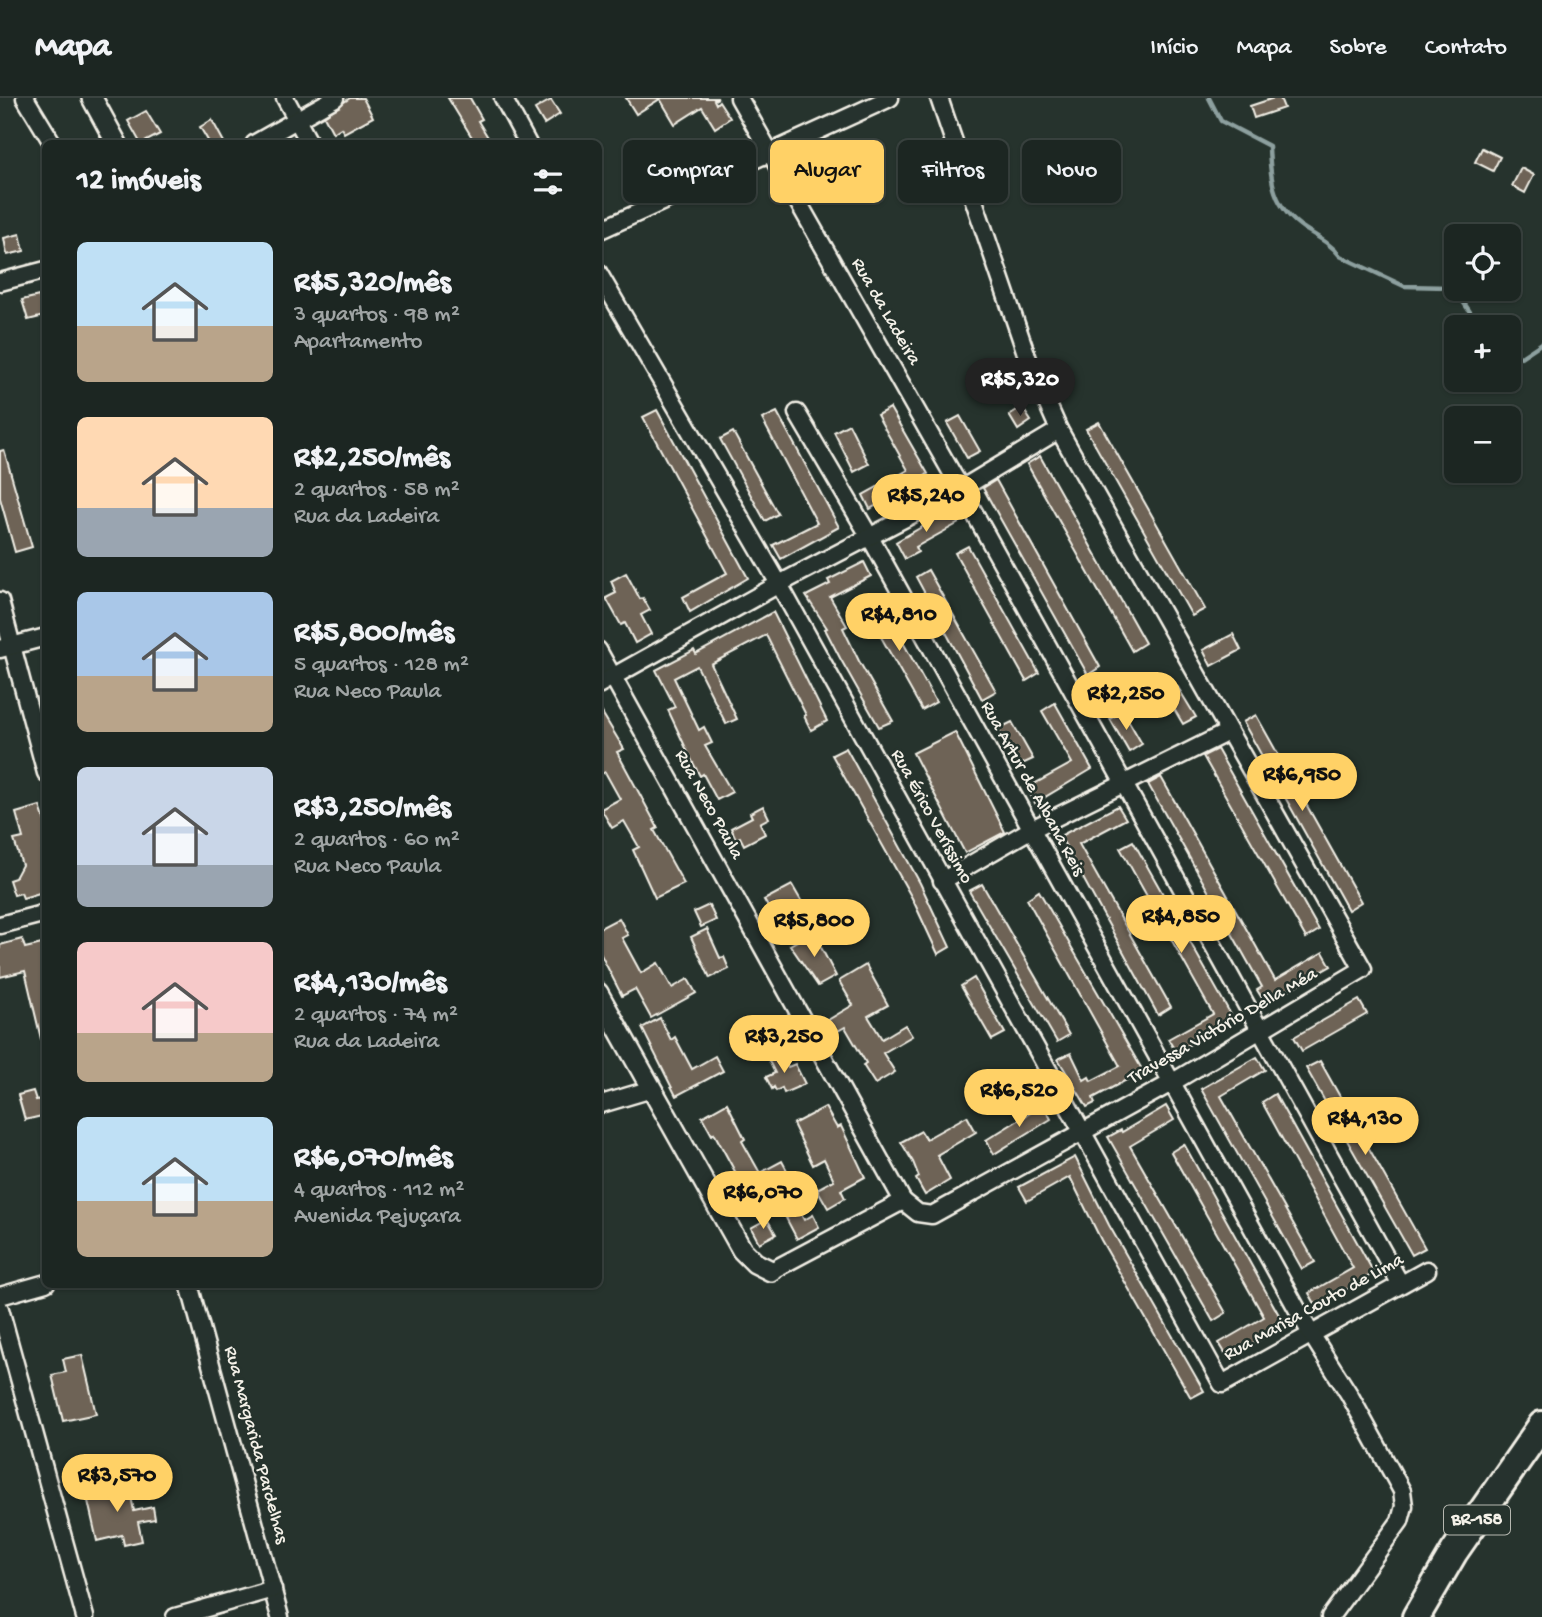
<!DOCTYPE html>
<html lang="pt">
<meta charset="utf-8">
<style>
body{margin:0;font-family:"Gochi Hand",sans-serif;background:#252e2a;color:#f1f3f6;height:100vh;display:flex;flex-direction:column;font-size:26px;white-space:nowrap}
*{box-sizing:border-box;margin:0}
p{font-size:23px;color:#a0a5a5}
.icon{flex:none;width:38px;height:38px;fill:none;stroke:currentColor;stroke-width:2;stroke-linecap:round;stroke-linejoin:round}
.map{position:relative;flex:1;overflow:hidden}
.panel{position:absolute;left:42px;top:42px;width:560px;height:1148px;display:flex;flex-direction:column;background:#1c2622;border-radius:10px;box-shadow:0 2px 5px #0004,0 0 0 2px #3a4340}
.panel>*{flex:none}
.banner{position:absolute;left:623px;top:42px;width:665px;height:63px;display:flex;gap:14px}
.controls{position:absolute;left:1444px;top:126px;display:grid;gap:14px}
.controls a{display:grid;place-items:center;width:77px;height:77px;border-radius:10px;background:#1c2622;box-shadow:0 2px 5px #0004,0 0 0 2px #3a4340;font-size:35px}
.price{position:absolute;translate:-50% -60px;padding:0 16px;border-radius:24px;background:#ffd166;color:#111;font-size:23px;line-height:46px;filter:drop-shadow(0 2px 4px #0008)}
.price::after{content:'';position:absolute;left:50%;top:42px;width:21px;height:16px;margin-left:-10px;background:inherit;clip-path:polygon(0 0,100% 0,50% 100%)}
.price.current{background:#222;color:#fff}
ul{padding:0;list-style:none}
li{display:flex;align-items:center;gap:21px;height:175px;padding:0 35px}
li span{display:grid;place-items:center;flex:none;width:196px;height:140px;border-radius:10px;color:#555}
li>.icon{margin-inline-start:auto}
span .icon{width:84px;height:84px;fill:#fffc;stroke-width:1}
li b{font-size:30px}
h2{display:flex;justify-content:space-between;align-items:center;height:84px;padding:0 35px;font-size:30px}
.chip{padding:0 24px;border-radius:10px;background:#1c2622;box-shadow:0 2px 5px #0004,0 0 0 2px #3a4340;font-size:24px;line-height:63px}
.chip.current{background:#ffd166;color:#111}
header{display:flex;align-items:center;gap:42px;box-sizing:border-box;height:98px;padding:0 35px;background:#1c2622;border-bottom:2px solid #3a4340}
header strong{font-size:33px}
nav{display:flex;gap:38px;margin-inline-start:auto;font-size:24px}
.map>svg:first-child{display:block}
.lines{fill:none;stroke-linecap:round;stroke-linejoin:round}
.stream{stroke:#8da09f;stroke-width:4.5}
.building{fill:#6e6457;stroke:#f4f1e8;stroke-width:2}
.minor-casing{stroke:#f4f1e8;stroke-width:21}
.tertiary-casing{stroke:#f4f1e8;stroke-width:24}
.trunk-casing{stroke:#f4f1e8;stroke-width:32}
.minor{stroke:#26332d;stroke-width:16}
.tertiary{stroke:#26332d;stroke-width:19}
.trunk{stroke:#26332d;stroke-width:26}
.labels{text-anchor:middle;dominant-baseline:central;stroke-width:5;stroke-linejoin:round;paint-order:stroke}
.shield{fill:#26332d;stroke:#b6b8b0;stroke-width:2}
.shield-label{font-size:18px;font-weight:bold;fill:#f4f1e8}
.street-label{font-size:19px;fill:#f4f1e8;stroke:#26332d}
</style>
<header>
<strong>Mapa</strong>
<nav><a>Início</a><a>Mapa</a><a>Sobre</a><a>Contato</a></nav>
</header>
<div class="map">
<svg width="1542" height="1519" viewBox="0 0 1542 1519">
<rect width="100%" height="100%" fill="#26332d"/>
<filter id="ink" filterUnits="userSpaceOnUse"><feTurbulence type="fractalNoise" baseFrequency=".0143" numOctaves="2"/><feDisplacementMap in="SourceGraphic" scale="14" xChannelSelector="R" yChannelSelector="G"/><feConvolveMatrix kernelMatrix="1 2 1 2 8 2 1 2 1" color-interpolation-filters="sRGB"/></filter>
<g filter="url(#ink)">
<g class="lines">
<g class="stream">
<path d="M1209,0L1221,23L1269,48C1270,82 1273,110 1305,131C1318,139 1331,146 1340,158L1404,188L1448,189L1464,205L1480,229"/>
<path d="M1508,254L1521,259L1542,245"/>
</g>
</g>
<g class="building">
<path d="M350,0H363L373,19L344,35L341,30L333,35L324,18Z"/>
<path d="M448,0H470L482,21L478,23L492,46H476Z"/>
<path d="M626,0H718L714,2L716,6L719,3L730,20L715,30L702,9L675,26L660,1L636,16Z"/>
<path d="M1274,0H1280L1284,10L1254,20L1250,8Z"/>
<path d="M551,2L560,16L544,26L535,11Z"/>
<path d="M146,13L160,36L141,46L128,23Z"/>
<path d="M212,22L225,46H210L200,29Z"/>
<path d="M1482,50L1500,59L1493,73L1475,64Z"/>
<path d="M1521,70L1534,77L1525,95L1512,88Z"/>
<path d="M20,136L24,153L7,157L4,140Z"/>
<path d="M39,198L44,218L28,222L22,202Z"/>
<path d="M1022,309L1031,323L1018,332L1009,317Z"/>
<path d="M890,310L928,376L870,411L863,397L908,372L877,317Z"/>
<path d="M657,312L748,480L690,514L683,499L727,475L643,319Z"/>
<path d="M777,314L839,429L781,461L773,447L817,425L762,321Z"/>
<path d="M960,318L980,353L967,360L947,325Z"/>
<path d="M1099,324L1205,511L1192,518L1086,331Z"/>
<path d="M849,326L869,366L854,374L834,334Z"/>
<path d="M733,334L778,416L765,423L720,341Z"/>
<path d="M4,352L32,449L15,454L0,400V353Z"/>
<path d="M1040,358L1145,545L1132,553L1027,366Z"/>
<path d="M996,382L1100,569L1088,577L983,390Z"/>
<path d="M951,412L959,425L916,449L918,454L905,461L896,444Z"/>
<path d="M968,448L1039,575L1026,583L955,455Z"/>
<path d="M864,464L871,478L830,499L847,528L843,530L859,563L893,623L879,629L840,560L825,531L827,530L806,498L830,486L828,482Z"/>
<path d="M928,472L996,593L982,601L916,479Z"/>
<path d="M626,475L640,501L643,500L650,512L641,517L651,536L635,545L625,525L621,527L606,500L616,495L611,483Z"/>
<path d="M878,499L936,604L922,612L863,507Z"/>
<path d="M773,514L827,623L811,632L804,618L806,617L766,537L711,566L737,621L726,626L697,568L674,580L699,632L704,629L712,645L705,648L732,694L717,702L703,676L700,678L691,661L668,612L675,609L656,572L694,552L696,556Z"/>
<path d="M1233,536L1241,552L1211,568L1203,552Z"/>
<path d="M1177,588L1196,619L1183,626L1165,596Z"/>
<path d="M1055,605L1092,671L1035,705L1027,690L1072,665L1042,613Z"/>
<path d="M598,608L624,651L617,654L658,730L654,732L684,786L655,800L633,752L639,749L624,723L612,730L601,711L620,701L605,674L598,678Z"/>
<path d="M1123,613L1142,646L1129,654L1110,621Z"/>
<path d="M1256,617L1361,804L1348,812L1243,624Z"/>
<path d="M1012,624L1033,661L1018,668L998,631Z"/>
<path d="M955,634L1005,734L965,755L913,655Z"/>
<path d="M846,650L920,785L950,849L938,856L912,800L832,657Z"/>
<path d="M1217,651L1319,832L1306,840L1203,658Z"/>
<path d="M1161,679L1275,882L1323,854L1331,868L1265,905L1257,892L1262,889L1148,686Z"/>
<path d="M40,708L46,727V751L42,752L46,764V793L23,800L21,795L14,797L9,782L15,780L22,767L14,742L23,740L16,715Z"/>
<path d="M763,708L769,720L760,725L765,736L744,747L740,739L736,741L731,730L752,719L750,715Z"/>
<path d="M1118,708L1126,721L1079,746L1171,909L1158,917L1060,738Z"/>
<path d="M1133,743L1234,922L1176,954L1168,941L1213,916L1120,750Z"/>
<path d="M982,786L1069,937L1057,944L969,793Z"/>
<path d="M792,787L803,806L783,817L780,811L772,816L764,802Z"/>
<path d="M1039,793L1143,973L1093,1000L1095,1005L1087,1009L1058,961L1071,955L1084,982L1089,979L1091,983L1120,968L1027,801Z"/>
<path d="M709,807L716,822L701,829L694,814Z"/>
<path d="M619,820L628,837L622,840L641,875L658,865L672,890L688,881L696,895L651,920L635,891L622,898L598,851V831Z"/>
<path d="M707,831L720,860L724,859L729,871L710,880L691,839Z"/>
<path d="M813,834L836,878L818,888L790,847Z"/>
<path d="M22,841L25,850L46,845V941H41L25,873L0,879V847Z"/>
<path d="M866,867L888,907L868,918L882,941L905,927L912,938L883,955L895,974L875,986L863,967L866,965L845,929L836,934L828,922L853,907L839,883Z"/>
<path d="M974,880L1005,935L992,942L961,888Z"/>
<path d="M1359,902L1367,916L1302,953L1294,939Z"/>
<path d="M660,920L671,942L675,939L692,971L715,958L723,973L676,998L642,930Z"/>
<path d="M780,955L788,969L795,966L805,986L784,995L782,990L776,993L774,989L772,991L766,979L775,975L768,961Z"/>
<path d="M1257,959L1265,972L1221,998L1315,1164L1302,1171L1201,991Z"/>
<path d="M1320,963L1425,1150L1412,1157L1306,970Z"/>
<path d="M33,993L36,1002L46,1000V1017L25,1022L18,997Z"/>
<path d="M1275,996L1374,1175L1317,1209L1309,1195L1353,1170L1262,1004Z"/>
<path d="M727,1005L745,1041L742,1043L760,1075L782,1063L790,1078L750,1101L714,1035L712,1037L702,1019Z"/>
<path d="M1043,1007L1051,1021L994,1056L986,1042Z"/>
<path d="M1166,1008L1174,1022L1130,1048L1226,1215L1213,1223L1108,1039L1121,1032L1122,1034Z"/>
<path d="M825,1009L837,1030L841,1028L865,1079L841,1092L845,1100L828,1110L817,1091L834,1082L824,1061L813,1067L793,1026Z"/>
<path d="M967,1018L976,1034L937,1057L950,1082L925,1097L916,1081L919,1079L913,1064L901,1044L921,1033L926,1041Z"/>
<path d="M1184,1046L1284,1226L1250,1248L1249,1245L1227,1258L1219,1245L1264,1219L1171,1054Z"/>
<path d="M1075,1059L1109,1127L1204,1293L1191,1300L1101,1142L1070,1079L1027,1103L1019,1089Z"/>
<path d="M799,1113L804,1122L813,1117L819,1129L797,1141L786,1120Z"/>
<path d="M767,1121L776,1136L759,1145L751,1130Z"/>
<path d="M82,1257L96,1316L63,1323L52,1277L66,1274L63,1261Z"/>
<path d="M128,1384L134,1413L153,1409L155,1421L138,1424L142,1443L124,1447L122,1437L97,1443L86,1394Z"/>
</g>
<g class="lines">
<defs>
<g id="minor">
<path d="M25,0L53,46"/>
<path d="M285,0L310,46"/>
<path d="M503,0L528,46"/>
<path d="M739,0L961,391L1400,1185"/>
<path d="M254,46L335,0"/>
<path d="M598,133L890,0"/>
<path d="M598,174L779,486L1222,1286L1427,1172"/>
<path d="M0,184L46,172"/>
<path d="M797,315L871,441L1311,1236L1349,1296L1402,1393L1404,1408L1400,1423L1330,1519"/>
<path d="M0,503L46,675"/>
<path d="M0,551L46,539"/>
<path d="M598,552L903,1103"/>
<path d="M598,587L779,486L961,391L1059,332"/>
<path d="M942,783L1030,732L1228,634"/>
<path d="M0,827L46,815"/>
<path d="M598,1007L652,991"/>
<path d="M771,1173L903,1103L918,1115L932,1117L1173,984L1363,871L1059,332L1029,264L939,0"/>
<path d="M189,1186L280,1519"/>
<path d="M0,1198L46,1185"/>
<path d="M0,1211L85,1519"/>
<path d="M175,1519L273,1491"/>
</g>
<g id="tertiary">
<path d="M92,0L117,46"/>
<path d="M598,895L742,1152L755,1165L771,1173"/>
</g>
<path id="trunk" d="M1416,1519L1454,1454L1542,1327"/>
</defs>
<use href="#minor" class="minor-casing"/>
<use href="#tertiary" class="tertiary-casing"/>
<use href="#trunk" class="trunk-casing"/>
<use href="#minor" class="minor"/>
<use href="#tertiary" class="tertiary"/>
<use href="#trunk" class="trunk"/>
</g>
</g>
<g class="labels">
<rect class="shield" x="1444" y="1407.5" width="66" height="29" rx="5"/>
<g class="shield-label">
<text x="1477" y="1422">BR-158</text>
</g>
<g class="street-label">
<text transform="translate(885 214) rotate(60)">Rua da Ladeira</text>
<text transform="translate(1032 691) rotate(61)">Rua Artur de Albana Reis</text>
<text transform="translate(708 707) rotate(61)">Rua Neco Paula</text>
<text transform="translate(931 719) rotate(61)">Rua Érico Veríssimo</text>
<text transform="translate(1223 929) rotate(-30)">Travessa Victório Della Méa</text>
<text transform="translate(1314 1210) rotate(-29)">Rua Marisa Couto de Lima</text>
<text transform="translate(255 1347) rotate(75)">Rua Margarida Pardelhas</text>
</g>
</g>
</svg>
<div class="controls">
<a><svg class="icon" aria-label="locate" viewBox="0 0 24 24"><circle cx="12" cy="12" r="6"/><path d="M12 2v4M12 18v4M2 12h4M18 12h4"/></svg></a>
<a>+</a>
<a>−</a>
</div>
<b class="price current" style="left:1020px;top:320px">R$5,320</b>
<b class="price" style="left:926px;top:436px">R$5,240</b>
<b class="price" style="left:899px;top:555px">R$4,810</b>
<b class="price" style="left:1126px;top:634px">R$2,250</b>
<b class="price" style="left:1302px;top:715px">R$6,950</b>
<b class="price" style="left:1181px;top:857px">R$4,850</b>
<b class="price" style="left:814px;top:861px">R$5,800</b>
<b class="price" style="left:784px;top:977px">R$3,250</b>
<b class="price" style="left:1019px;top:1031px">R$6,520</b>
<b class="price" style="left:1365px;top:1059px">R$4,130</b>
<b class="price" style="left:763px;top:1133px">R$6,070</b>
<b class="price" style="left:117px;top:1416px">R$3,570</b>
<div class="banner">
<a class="chip">Comprar</a>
<a class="chip current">Alugar</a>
<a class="chip">Filtros</a>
<a class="chip">Novo</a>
</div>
<section class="panel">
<h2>12 imóveis<svg class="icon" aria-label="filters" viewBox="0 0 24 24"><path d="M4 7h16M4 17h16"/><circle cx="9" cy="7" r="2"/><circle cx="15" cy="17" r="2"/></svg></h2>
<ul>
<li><span style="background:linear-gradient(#bfe0f5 60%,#b9a48a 0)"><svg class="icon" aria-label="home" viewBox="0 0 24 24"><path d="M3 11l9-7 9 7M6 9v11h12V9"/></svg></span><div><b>R$5,320/mês</b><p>3 quartos · 98 m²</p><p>Apartamento</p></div></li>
<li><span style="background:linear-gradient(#ffd9b3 65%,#9aa5b1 0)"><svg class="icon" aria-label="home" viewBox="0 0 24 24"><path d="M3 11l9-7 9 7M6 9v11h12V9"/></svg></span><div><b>R$2,250/mês</b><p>2 quartos · 58 m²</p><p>Rua da Ladeira</p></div></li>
<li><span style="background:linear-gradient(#a9c7e8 60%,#b9a48a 0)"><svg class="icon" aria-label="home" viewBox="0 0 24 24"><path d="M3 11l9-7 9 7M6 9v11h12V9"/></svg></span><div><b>R$5,800/mês</b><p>5 quartos · 128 m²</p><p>Rua Neco Paula</p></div></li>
<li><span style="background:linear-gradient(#c9d6e8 70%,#9aa5b1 0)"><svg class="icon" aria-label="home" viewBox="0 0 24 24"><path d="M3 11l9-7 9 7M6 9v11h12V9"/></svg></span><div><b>R$3,250/mês</b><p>2 quartos · 60 m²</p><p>Rua Neco Paula</p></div></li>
<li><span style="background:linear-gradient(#f6c9c9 65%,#b9a48a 0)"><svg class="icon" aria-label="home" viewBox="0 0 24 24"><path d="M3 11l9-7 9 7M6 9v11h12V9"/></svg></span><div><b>R$4,130/mês</b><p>2 quartos · 74 m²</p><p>Rua da Ladeira</p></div></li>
<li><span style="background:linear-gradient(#bfe0f5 60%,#b9a48a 0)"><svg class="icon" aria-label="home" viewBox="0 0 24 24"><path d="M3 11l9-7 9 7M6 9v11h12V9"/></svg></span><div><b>R$6,070/mês</b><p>4 quartos · 112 m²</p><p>Avenida Pejuçara</p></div></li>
</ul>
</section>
</div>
